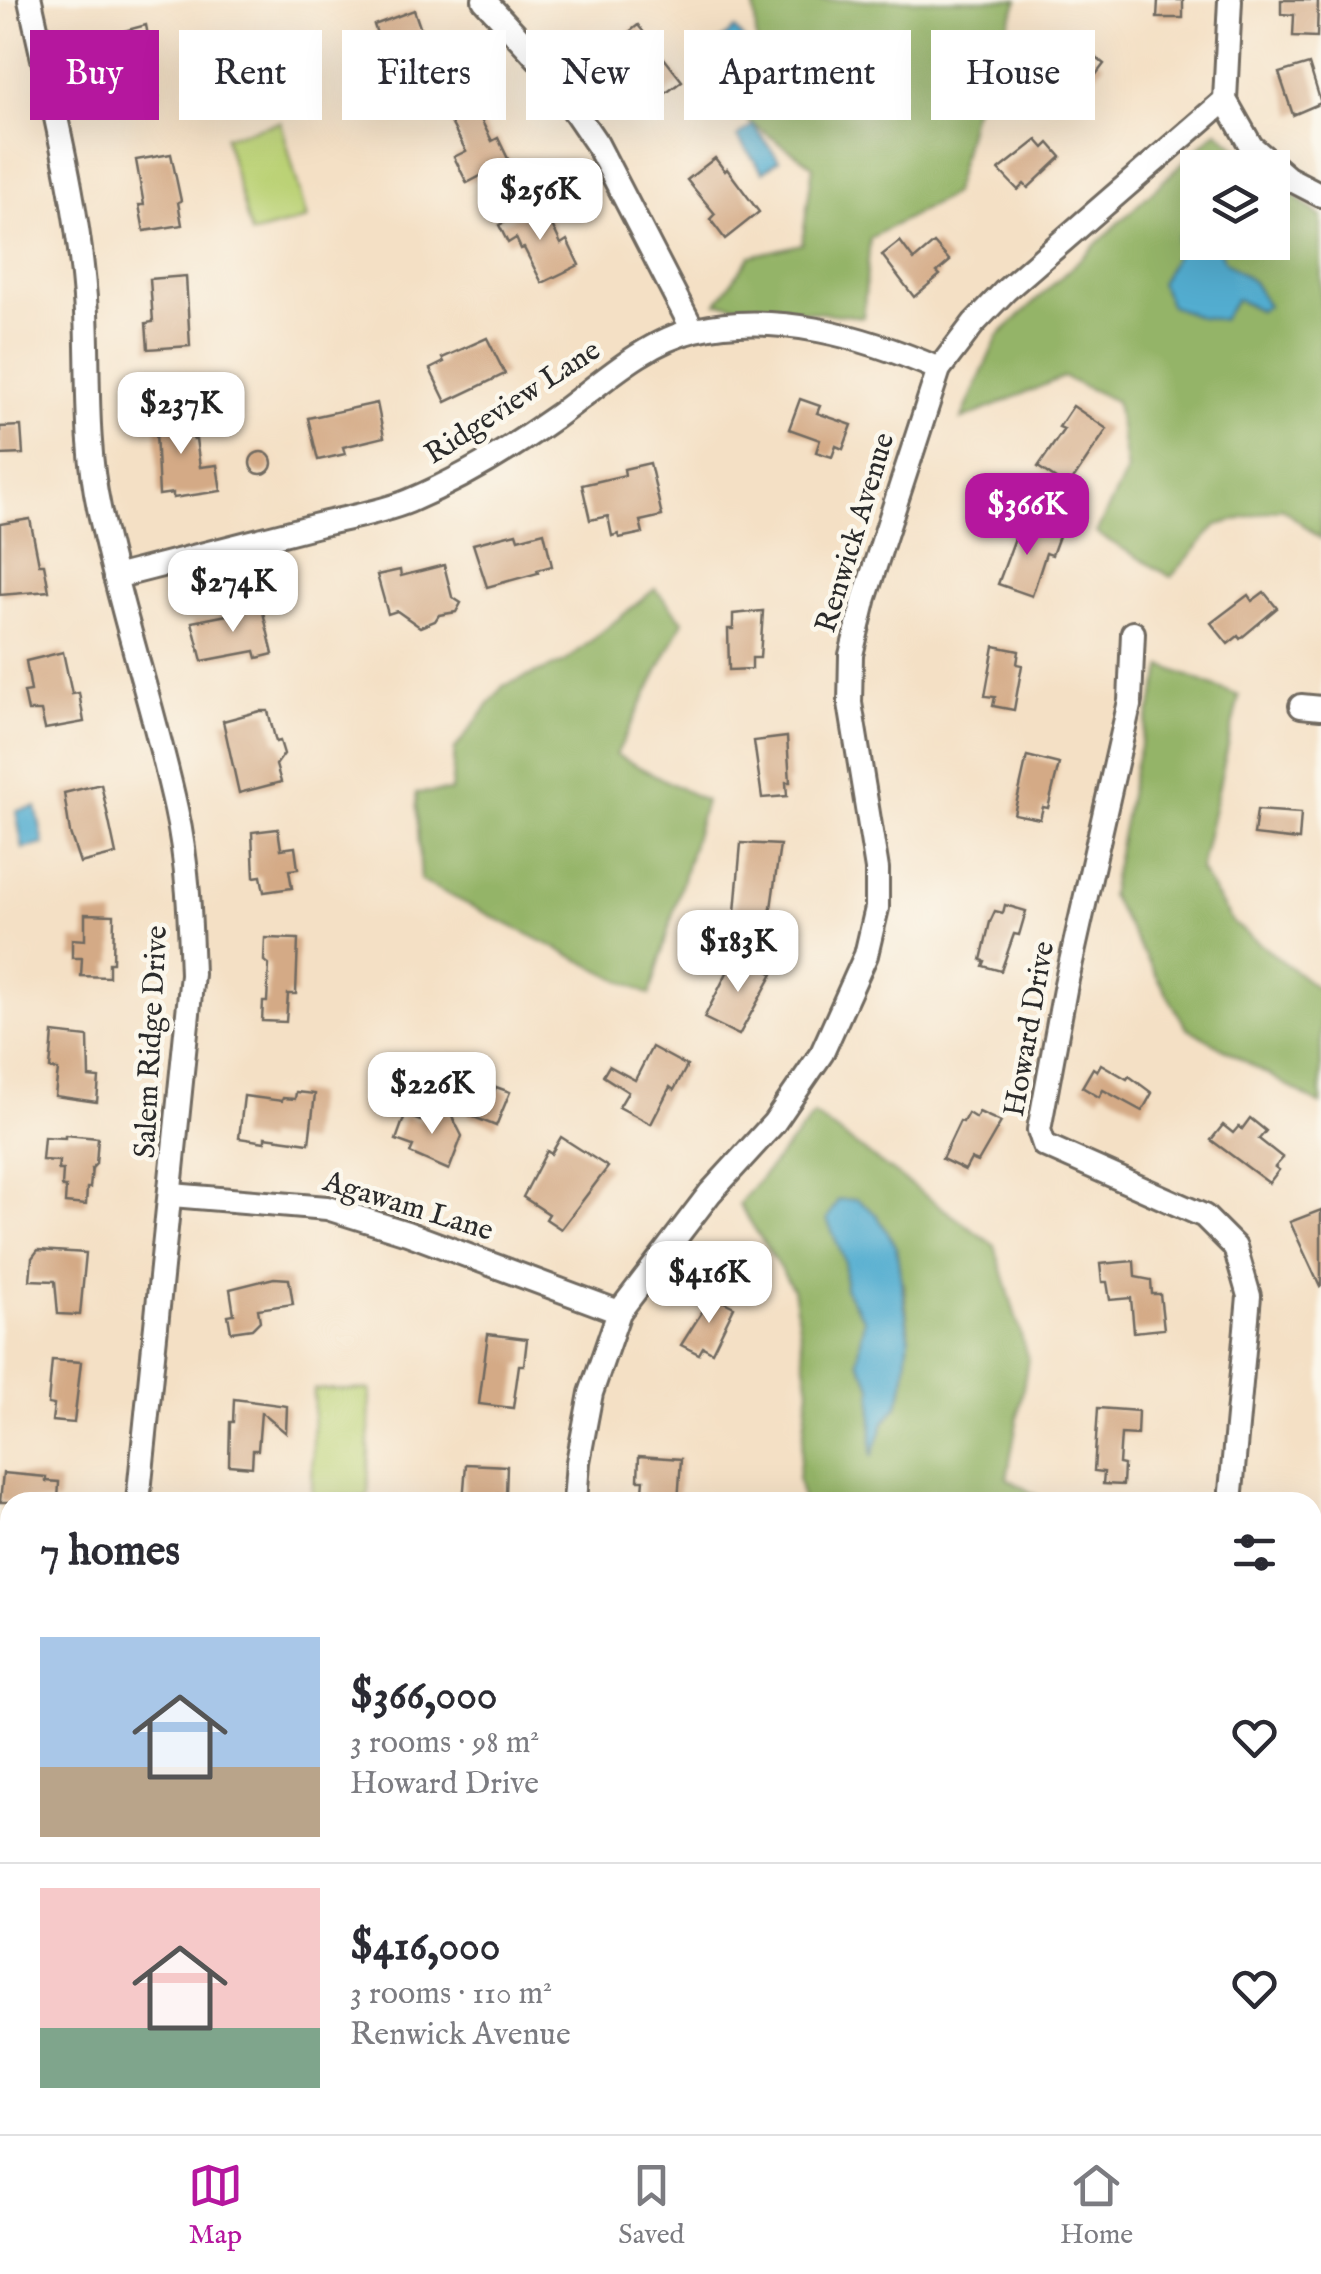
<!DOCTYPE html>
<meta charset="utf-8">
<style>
body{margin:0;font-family:"IM FELL English",serif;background:#f7f7f7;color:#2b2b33;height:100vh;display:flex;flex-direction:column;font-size:38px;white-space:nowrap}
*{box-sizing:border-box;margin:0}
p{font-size:32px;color:#7c7c81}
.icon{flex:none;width:55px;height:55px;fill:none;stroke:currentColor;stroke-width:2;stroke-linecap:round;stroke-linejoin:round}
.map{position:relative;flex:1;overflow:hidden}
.drawer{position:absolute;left:0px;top:1492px;width:1322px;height:642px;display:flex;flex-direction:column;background:#fff;border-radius:30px 30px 0 0;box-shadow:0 10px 40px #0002}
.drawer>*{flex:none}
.banner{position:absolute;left:30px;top:30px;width:1262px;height:90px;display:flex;gap:20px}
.controls{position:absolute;left:1180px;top:150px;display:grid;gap:20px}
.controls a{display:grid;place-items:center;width:110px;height:110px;border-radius:0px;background:#fff;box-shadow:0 10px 40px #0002;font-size:50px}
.price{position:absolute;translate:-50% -85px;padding:0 22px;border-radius:20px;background:#fff;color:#222;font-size:32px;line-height:65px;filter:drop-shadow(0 2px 5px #0008)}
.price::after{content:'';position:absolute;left:50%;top:60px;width:30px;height:22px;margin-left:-15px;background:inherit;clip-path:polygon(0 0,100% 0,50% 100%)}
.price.active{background:#b5179e;color:#fff}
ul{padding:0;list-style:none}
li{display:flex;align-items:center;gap:30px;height:250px;padding:0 40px}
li+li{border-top:2px solid #e1e1e2}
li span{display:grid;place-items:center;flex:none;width:280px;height:200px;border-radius:0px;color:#555}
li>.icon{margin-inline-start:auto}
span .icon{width:120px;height:120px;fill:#fffc;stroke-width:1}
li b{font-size:42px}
h2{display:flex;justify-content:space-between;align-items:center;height:120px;padding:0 40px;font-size:42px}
.pill{padding:0 35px;border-radius:0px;background:#fff;box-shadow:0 10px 40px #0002;font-size:35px;line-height:90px}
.pill.active{background:#b5179e;color:#fff}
.dock{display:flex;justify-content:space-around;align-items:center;height:140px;border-top:2px solid #e1e1e2;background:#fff;font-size:28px;color:#7c7c81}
.dock a{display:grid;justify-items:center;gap:5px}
.dock .active{color:#b5179e}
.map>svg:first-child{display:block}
.green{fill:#bbd276;stroke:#737e50;stroke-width:2.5}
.forest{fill:#94b467;stroke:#607049;stroke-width:2.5;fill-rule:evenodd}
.water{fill:#52add0;stroke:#3e6c7e;stroke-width:2.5}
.building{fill:#d4aa86}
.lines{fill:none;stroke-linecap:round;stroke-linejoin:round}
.minor-casing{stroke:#716a61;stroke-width:28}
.minor{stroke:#fff;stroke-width:22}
.labels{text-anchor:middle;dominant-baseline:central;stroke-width:9;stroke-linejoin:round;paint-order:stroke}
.street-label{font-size:30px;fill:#2b2b2b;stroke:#fbf7ec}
</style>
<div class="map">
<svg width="1321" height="2134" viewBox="0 0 1321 2134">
<rect width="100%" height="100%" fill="#fbf7ec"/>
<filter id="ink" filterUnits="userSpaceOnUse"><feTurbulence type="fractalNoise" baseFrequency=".01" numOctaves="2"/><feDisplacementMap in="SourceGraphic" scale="20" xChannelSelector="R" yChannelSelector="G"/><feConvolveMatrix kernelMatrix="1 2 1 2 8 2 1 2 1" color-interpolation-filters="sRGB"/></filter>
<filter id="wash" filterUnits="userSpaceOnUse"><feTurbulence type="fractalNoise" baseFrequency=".0048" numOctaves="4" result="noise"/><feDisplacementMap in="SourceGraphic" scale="40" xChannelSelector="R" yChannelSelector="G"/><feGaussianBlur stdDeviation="2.25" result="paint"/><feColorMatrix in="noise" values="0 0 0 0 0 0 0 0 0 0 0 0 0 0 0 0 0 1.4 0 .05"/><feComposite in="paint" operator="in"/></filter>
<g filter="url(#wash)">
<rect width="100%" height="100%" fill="#f4e0c5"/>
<g class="green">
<path d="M281,122L307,219L251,234L225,137Z"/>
<path d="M314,1389L370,1390L368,1497L312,1496Z"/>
</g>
<g class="forest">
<path d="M754,0H1018L972,115L953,194L870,238L863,317L717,303L750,256L802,244L813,166L747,120L758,67Z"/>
<path d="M1217,131L1260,167L1198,168L1197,235L1178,236L1236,299L1258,310L1268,306L1253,282L1223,261L1218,248L1209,243L1272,242L1273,178L1321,217V539L1282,508L1217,525L1171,577L1096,533L1127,471L1116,401L1063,377L961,420L998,336Z"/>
<path d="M655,589L683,621L616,755L705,801L650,995L421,881L416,793L451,791L455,749L503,686L565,662Z"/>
<path d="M1163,666L1239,696L1200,870L1233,923L1321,991V1105L1186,1027L1110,895L1135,764Z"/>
<path d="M814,1115L995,1246L1028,1359L1007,1478L1047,1502H803L798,1478L809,1389L793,1289L739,1204ZM845,1262L904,1284L909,1336L904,1384L897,1406L884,1422L872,1453V1386L858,1361L864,1319L845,1289Z"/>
</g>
<g class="water">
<path d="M735,29L746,43L712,70L701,56Z"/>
<path d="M753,125L779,160L763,172L737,137Z"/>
<path d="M1195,233L1198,242L1209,243L1218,248L1224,261L1253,282L1268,306L1259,310L1236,299L1222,320L1200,317L1171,306L1160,283L1177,253L1178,236Z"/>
<path d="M36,807L44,844L23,849L16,811Z"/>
<path d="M857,1199L877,1215L896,1246L909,1336L904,1384L897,1407L884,1422L872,1457V1386L858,1361L864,1319L845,1289V1262L827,1219L838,1200Z"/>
</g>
<g id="blocks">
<g class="building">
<path d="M1158,0H1183V18H1157Z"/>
<path d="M1281,0H1318L1317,37L1293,36L1294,15L1281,14Z"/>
<path d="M414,10L428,50L434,48L443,73L405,87L392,52L389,53L386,43L381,45L374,25Z"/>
<path d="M146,25L159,96L119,105L113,77L118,76L109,35Z"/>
<path d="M638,25L682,81L649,106L632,84L636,82L609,48Z"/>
<path d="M1084,48L1104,64L1076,101L1056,85Z"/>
<path d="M1309,64L1321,103L1293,115L1279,73Z"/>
<path d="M473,104L492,141L498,138L509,161L467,183L454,157L466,151L448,117Z"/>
<path d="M1037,140L1044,148L1049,143L1061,157L1028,188L1024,184L1018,190L999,170Z"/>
<path d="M171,154L181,201L178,202L182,225L144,231L139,205H144L136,160Z"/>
<path d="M715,158L725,171L727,169L759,212L725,239L710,219L715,214L687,180Z"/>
<path d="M542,204L561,244L567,240L579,265L542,283L524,248L521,249L516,238L508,243L499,225Z"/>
<path d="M900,241L914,260L934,243L950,261L937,272L940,275L914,297L882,255Z"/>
<path d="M186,276L190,346L148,349L146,323L153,322L150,279Z"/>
<path d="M487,338L505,374L446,402L430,369L444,362L442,358Z"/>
<path d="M800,399L820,406L817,413L852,425L843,449L836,446L832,457L816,452L820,440L789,429Z"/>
<path d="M377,403L384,437L343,447L345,454L318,460L308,418Z"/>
<path d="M185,405L187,423L191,422L193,439H196L200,467L217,465L221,491L173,498V493L159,495L155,409Z"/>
<path d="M1073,406L1107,429L1068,487L1038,467L1064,429L1059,427Z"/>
<path d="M21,426L23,454L0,455V427Z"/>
<circle cx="261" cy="463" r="11"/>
<path d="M650,463L662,516L640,521L643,533L619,538L618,534L612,536L608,516L590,520L582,485L625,475L624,469Z"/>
<path d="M30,519L39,564H44L49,591L0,595V524Z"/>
<path d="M1021,522L1059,536L1052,555L1046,553L1032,596L998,584Z"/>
<path d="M544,532L552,566L537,570L538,573L487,587L473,544L516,533L518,539Z"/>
<path d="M444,565L452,597L461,603L456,612L439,615L435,621L420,627L397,611L388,614L377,575L400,570L401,576Z"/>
<path d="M1264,592L1277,608L1240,639L1238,636L1228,644L1211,623L1248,595L1252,601Z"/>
<path d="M262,608L273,654L257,658L255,651L202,661L192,622Z"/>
<path d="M763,611L760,658H752V669L729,670L728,629H733V614Z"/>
<path d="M994,646L1019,651L1017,664L1022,665L1014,710L993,706L995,697L985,696Z"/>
<path d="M63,652L72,694L79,693L84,722L45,729L41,711H28L24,692L31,691L26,661Z"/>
<path d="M260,711H268L276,742L280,741L284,754L276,765L281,782L239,793L223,721Z"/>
<path d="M787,737L790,782H786L787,796L762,798L754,741Z"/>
<path d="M1027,756L1059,764L1048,808L1043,807L1040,819L1014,814Z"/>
<path d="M101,784L116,854L80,863L70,833L64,793Z"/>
<path d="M1257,810L1301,813L1299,840L1254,835Z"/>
<path d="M278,829L281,849L295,847L298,869L289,870L292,888L264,892L261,876L254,877L252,832Z"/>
<path d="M741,843L780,845L770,915L735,912Z"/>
<path d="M1005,905L1026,911L1019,935L1014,934L1001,971L983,966L985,961L981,960L990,922L995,911L1003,913Z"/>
<path d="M85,914L114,915L113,963H109V977L81,976L82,958H72V939L85,940Z"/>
<path d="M265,938L298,939L296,994H288L286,1022L262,1021L263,1002H267L269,965L264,961Z"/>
<path d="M736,955L773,974L739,1035L704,1018Z"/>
<path d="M53,1033L88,1037L89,1077L99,1078L97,1102L55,1096L58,1070L50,1069Z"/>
<path d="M652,1047L687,1066L674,1090L670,1087L651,1124L619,1107L628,1092L603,1076L609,1066L635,1080Z"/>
<path d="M1101,1064L1127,1079L1129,1076L1152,1093L1142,1111L1103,1090L1099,1097L1082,1087L1093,1068L1097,1071Z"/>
<path d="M496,1087L510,1092L496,1126L469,1115L477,1096L490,1101Z"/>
<path d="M296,1092L315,1094L309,1143L265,1137V1142L239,1138L244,1096L282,1101L283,1098L295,1099Z"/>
<path d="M427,1105L451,1114L462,1136L449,1170L410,1153L413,1146L396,1140L405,1115L420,1121Z"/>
<path d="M979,1112L1001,1122L978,1162L971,1159L965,1170L942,1159L960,1121L963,1122L968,1113L976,1118Z"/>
<path d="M1250,1118L1266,1131L1259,1139L1283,1158L1275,1167L1279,1170L1269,1183L1211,1140L1223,1125L1233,1133L1239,1126L1242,1129Z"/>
<path d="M65,1135L98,1138L96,1164L92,1168L90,1188H87L86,1205L65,1203L66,1187H62L63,1170H58L59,1161L42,1160L44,1137L65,1138Z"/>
<path d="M561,1137L608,1167L561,1229L546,1219L549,1214L523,1197L547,1151L551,1154Z"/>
<path d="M1321,1210V1286L1320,1287L1290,1222Z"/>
<path d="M38,1250L86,1253L80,1315L58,1314L55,1281L30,1280L32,1258Z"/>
<path d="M1134,1261L1135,1277L1151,1280L1152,1294H1160L1164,1329L1134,1332L1131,1298L1110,1300L1107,1282H1102L1100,1264Z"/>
<path d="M274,1278L289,1279L293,1304L258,1309L260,1321L252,1329L231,1332L228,1315L234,1314L230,1289Z"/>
<path d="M712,1296L734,1307L712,1352L703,1347L699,1354L681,1345Z"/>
<path d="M488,1334L527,1339L524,1365H519L513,1408L479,1404Z"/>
<path d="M52,1360L81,1362L74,1423L52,1421L54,1405L48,1404Z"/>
<path d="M234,1399L287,1406L286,1433L261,1412L258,1450H253L252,1467L229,1465L230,1422H233Z"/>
<path d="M1098,1408L1138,1411L1137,1435L1121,1434L1119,1464L1124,1465L1123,1485L1103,1484L1104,1472L1094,1471Z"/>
<path d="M639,1456L681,1459L678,1502H642L644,1480H638Z"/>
<path d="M466,1464L507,1466L506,1494H499V1502H463Z"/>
<path d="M3,1473L46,1477V1481L59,1482L58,1502H0Z"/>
</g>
</g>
</g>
<g filter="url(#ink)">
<use href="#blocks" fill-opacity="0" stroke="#716a61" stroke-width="2.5"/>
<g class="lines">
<defs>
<g id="minor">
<path d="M30,0C52,103 80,207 86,313C89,379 85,443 99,508C120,610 154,708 176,809C188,863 190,919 192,974L138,1502"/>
<path d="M484,0L541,62L597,144L693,330"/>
<path d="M1230,0L1225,100L1251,146L1288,178L1321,195"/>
<path d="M115,577C182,560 248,543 314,526C345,518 380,513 409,501C461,479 509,450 554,418C596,388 643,342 695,330C777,311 865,337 939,369"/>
<path d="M1133,633L1130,701L1066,984L1039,1130L1044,1145L1204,1216L1235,1247L1249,1296L1230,1502"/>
<path d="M1301,706L1321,708"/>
<path d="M172,1195L327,1208L407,1233L619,1312"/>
<path d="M575,1502L578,1462L591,1393L619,1312L710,1193L774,1123L822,1053L866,955L877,908V869L850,703L851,655L865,597L939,369L974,323L1005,291L1225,100"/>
<path d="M0,1766L10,1753"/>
<path d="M1312,1874H1321"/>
<path d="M488,2134L491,2125"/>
<path d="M1137,2134L1141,2125"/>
</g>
</defs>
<use href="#minor" class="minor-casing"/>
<use href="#minor" class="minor"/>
</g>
</g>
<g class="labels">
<g class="street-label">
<text transform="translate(513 403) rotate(-33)">Ridgeview Lane</text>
<text transform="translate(856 533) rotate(-73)">Renwick Avenue</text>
<text transform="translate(1030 1029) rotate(-80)">Howard Drive</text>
<text transform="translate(152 1042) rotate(-87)">Salem Ridge Drive</text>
<text transform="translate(408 1207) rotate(17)">Agawam Lane</text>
</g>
</g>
</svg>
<div class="controls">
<a><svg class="icon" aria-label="layers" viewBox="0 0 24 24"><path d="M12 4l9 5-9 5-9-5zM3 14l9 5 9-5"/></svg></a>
</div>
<b class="price" style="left:540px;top:243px">$256K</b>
<b class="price" style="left:181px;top:457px">$237K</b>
<b class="price active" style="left:1027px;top:558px">$366K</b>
<b class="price" style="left:233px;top:635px">$274K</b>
<b class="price" style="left:738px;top:995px">$183K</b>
<b class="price" style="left:432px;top:1137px">$226K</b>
<b class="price" style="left:709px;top:1326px">$416K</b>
<div class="banner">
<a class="pill active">Buy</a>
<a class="pill">Rent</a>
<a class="pill">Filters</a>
<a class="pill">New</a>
<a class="pill">Apartment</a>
<a class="pill">House</a>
</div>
<section class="drawer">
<h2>7 homes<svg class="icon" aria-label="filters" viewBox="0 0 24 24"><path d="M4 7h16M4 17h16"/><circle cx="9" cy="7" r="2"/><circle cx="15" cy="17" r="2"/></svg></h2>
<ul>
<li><span style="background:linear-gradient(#a9c7e8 65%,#b9a48a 0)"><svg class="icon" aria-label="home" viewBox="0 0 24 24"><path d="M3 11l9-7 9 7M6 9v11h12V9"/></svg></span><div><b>$366,000</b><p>3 rooms · 98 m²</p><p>Howard Drive</p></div><svg class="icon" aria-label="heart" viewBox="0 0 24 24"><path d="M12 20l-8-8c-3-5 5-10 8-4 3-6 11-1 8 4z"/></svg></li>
<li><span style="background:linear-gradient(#f6c9c9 70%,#7fa58c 0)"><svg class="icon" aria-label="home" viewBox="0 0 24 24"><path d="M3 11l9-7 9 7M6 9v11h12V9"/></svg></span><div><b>$416,000</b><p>3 rooms · 110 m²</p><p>Renwick Avenue</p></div><svg class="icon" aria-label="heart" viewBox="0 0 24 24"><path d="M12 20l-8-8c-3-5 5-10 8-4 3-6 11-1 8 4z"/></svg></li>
</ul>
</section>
</div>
<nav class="dock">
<a class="active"><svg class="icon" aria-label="map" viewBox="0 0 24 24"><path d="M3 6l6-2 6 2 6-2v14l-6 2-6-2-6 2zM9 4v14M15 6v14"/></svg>Map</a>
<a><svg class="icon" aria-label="saved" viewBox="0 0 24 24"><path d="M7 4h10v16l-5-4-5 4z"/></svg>Saved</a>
<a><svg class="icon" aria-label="home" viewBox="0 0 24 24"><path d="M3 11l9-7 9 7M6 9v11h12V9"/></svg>Home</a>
</nav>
